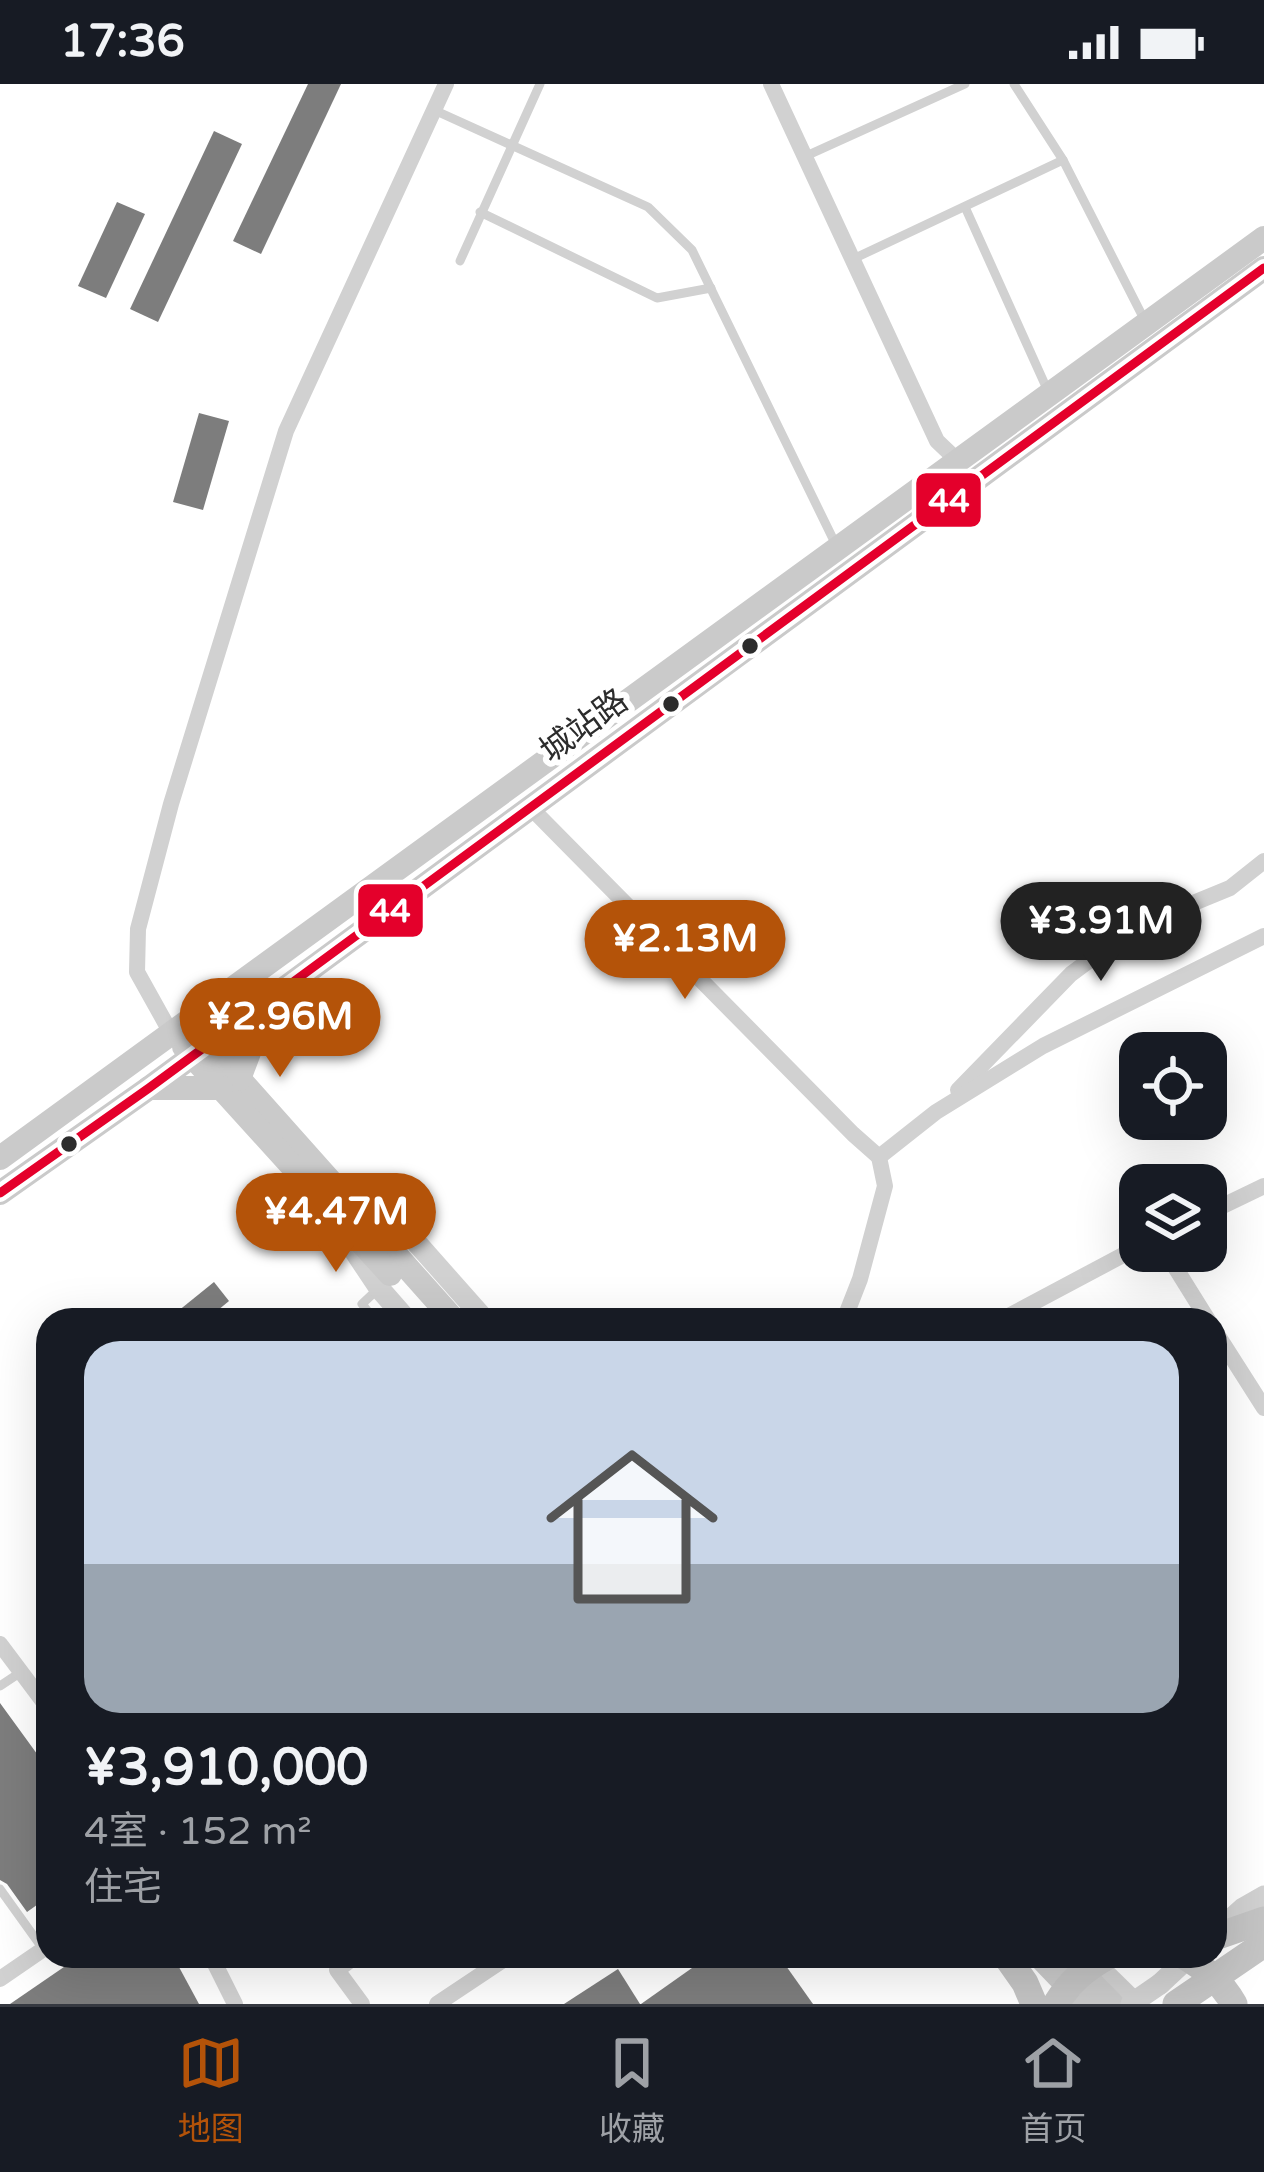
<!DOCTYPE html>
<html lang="zh">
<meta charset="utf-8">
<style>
body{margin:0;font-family:"Varela Round","Noto Sans SC",sans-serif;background:#20242c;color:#f1f3f6;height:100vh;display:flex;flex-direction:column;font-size:45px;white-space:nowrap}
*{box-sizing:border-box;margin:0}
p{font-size:39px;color:#9ea1a6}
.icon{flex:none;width:66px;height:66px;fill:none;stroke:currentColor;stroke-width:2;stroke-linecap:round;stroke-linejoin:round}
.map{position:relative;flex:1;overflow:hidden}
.drawer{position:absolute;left:36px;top:1224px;width:1191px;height:660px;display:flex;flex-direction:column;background:#171b24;border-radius:36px;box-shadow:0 12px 48px #0002}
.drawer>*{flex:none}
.controls{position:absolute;left:1119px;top:948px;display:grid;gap:24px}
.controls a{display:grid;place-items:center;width:108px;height:108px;border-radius:24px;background:#171b24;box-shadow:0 12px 48px #0002;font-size:60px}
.price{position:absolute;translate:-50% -102px;padding:0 27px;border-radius:42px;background:#b45309;color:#fff;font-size:39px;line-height:78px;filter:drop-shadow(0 3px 6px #0008)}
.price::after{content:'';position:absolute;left:50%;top:72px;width:36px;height:27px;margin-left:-18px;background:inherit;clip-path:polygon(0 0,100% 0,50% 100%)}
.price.active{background:#222;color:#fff}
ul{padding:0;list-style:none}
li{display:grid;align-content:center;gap:24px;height:636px;padding:0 48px}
li span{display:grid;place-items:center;height:372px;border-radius:36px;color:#555}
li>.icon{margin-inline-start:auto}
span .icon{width:216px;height:216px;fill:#fffc;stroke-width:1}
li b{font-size:51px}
.status{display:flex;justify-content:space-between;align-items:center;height:84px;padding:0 60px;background:#171b24;direction:ltr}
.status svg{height:33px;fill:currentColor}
.tabs{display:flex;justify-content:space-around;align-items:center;height:168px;border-top:3px solid #363941;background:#171b24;font-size:33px;color:#9ea1a6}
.tabs a{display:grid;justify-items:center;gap:6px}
.tabs .active{color:#b45309}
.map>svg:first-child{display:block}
.building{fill:#7d7d7d}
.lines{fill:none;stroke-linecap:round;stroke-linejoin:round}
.service{stroke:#d1d1d1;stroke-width:9}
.minor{stroke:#d1d1d1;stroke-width:16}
.tertiary{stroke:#d1d1d1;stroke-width:21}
.secondary{stroke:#cacaca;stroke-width:24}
.primary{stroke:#c4c4c4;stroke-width:27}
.tertiary-bridge{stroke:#d1d1d1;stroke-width:21}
.primary-bridge{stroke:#c4c4c4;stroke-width:27}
.bus-1-casing{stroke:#fff;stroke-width:18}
.bus-1{stroke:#e4002b;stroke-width:9}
.bus-dot{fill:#2c2c2c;stroke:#fff;stroke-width:4.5}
.labels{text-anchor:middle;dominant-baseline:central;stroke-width:12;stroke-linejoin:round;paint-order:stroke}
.street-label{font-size:33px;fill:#2c2c2c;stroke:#fff}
.line-badge{stroke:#fff;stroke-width:4.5}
.badge-label{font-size:33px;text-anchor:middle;font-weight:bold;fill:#fff}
</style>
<div class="status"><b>17:36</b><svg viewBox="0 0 49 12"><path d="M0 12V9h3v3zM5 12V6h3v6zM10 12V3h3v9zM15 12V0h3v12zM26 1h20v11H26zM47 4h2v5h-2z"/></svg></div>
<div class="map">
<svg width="1264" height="1920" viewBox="0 0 1264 1920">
<rect width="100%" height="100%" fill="#fff"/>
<g class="building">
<path d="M308,0H341L261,170L233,157Z"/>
<path d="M214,47L242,60L158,238L130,225Z"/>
<path d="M117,118L145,130L106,214L78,202Z"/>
<path d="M199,329L229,337L203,426L173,418Z"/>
<path d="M214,1198L229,1217L206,1236H167Z"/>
<path d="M0,1619L48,1685V1813L27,1828L7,1800L0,1796Z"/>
<path d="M80,1872H173L199,1920H10Z"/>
<path d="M709,1872H779L813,1920H641Z"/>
<path d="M618,1885L640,1920H564Z"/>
</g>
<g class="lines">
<g class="service">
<path d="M1014,0L1063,76L1144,235"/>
<path d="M434,26L648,123L692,166L836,461"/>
<path d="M806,72L965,0"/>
<path d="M965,123L1047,305"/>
<path d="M480,128L657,214L711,204"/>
<path d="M853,175L1063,76"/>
<path d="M460,177L540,0"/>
<path d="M375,1236L362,1220L379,1204"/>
<path d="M0,1602L21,1588"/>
<path d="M0,1805L43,1865"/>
</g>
<g class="minor">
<path d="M771,0L937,357L958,377"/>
<path d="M530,723L853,1050L879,1073"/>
<path d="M171,949L137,888L138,845L171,720L286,347L446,0"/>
<path d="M958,1006L1071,890L1110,861L1157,834L1230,804L1264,777"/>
<path d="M1206,1130L1264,1102"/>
<path d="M1165,1167L1208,1236"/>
<path d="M844,1236L860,1195L885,1102L879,1073L936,1028L1043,962L1264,852"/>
<path d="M1001,1236L1140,1162"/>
<path d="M1215,1247L1264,1324"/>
<path d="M0,1560L48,1624"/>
<path d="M211,1872L235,1920"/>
<path d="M356,1872L337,1886L362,1920"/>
<path d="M0,1895L48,1862"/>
<path d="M437,1920L509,1872"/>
</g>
<g class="tertiary">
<path d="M346,1107L408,1149L485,1236"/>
<path d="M345,1153L379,1204L407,1236"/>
<path d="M1215,1849L1243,1824L1264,1812"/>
<path d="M1087,1872L1136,1920"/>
<path d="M1160,1900L1190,1872"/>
</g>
<g class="secondary">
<path d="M200,951L454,1236"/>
<path d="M184,963L390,1190"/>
<path d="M239,995L269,915"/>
<path d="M149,1004H221"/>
<path d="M0,1074L1264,154"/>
<path d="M0,1109L149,1004L1264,184"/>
<path d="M1039,1872L1085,1920"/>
<path d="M1065,1872L1112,1920"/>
</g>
<g class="primary">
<path d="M1215,1853L1264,1836"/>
<path d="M1176,1920L1264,1860"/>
</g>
<path class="tertiary-bridge" d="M1131,1920L1160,1900"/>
<g class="primary-bridge">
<path d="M1006,1872L1025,1899L1034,1920"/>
<path d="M1184,1872C1206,1885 1221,1898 1234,1920"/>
<path d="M1056,1920C1070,1897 1085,1885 1108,1872"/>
</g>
<defs>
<path id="bus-1" d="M0,1109L149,1004L1264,184"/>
</defs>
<use href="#bus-1" class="bus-1-casing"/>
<use href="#bus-1" class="bus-1"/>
</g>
<g class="bus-dot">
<circle cx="750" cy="562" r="10"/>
<circle cx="671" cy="620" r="10"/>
<circle cx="69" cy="1060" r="10"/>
</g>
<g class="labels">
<g class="street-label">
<text transform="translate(584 642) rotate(-36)">城站路</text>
</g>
</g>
<g class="line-badge">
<rect x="914" y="387" width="69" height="58" rx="12" fill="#e4002b"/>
<rect x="356" y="798" width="69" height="57" rx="12" fill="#e4002b"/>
</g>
<g class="badge-label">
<text x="949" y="428">44</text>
<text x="390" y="838">44</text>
</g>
</svg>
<div class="controls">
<a><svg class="icon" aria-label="locate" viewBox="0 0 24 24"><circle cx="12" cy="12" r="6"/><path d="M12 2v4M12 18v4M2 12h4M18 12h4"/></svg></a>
<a><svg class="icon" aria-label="layers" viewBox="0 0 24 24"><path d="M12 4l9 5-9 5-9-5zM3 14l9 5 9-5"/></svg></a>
</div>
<b class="price active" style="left:1101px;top:900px">¥3.91M</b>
<b class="price" style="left:685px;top:918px">¥2.13M</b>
<b class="price" style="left:280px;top:996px">¥2.96M</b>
<b class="price" style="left:336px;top:1191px">¥4.47M</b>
<section class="drawer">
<ul>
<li><span style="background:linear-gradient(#c9d6e8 60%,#9aa5b1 0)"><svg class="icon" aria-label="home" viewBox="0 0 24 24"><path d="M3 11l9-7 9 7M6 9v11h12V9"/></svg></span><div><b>¥3,910,000</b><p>4室 · 152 m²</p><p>住宅</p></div></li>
</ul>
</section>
</div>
<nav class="tabs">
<a class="active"><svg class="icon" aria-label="map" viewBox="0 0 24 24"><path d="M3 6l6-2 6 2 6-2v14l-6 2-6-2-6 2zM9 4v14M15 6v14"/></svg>地图</a>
<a><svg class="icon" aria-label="saved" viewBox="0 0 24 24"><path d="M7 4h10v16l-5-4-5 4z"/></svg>收藏</a>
<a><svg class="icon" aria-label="home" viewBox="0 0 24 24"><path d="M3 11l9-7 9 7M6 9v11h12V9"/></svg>首页</a>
</nav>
